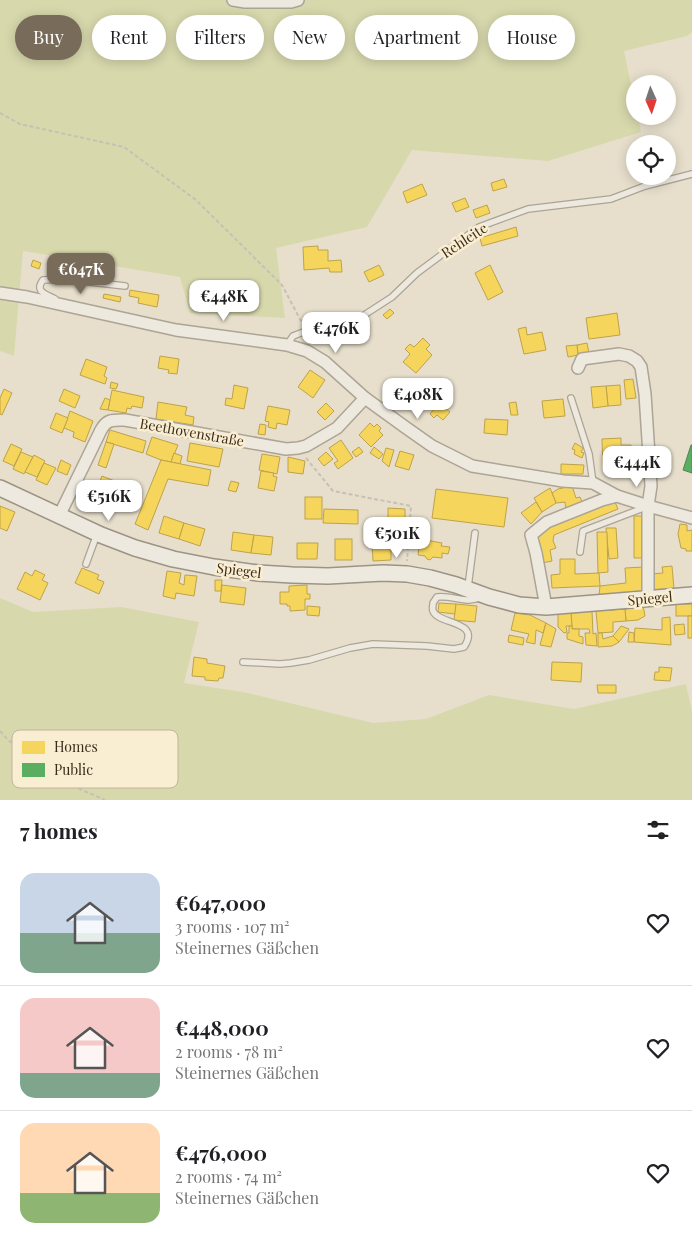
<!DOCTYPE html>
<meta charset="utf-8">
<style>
body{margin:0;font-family:"Playfair Display",serif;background:#f6f6f6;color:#202124;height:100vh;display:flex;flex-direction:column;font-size:19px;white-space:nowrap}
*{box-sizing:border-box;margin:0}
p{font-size:16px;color:#757577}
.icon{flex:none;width:28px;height:28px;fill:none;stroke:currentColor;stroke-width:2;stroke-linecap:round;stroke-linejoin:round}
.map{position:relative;height:800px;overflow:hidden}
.sheet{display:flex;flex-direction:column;background:#fff;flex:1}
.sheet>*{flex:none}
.top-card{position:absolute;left:15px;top:15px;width:662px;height:45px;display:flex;gap:10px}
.needle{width:32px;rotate:177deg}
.controls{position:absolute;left:626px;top:75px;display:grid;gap:10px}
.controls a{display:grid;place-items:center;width:50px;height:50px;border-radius:50%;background:#fff;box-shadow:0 2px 12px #0003;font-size:25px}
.price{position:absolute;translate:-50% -42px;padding:0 11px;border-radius:10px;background:#fff;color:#222;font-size:16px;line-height:32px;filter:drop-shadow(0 1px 2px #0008)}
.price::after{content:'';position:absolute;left:50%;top:30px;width:15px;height:11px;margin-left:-8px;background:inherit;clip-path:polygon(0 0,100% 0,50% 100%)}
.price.current{background:#786b5a;color:#fff}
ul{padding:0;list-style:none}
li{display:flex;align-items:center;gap:15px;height:125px;padding:0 20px}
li+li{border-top:1px solid #e0e0e0}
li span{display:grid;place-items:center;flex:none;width:140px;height:100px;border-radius:15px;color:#555}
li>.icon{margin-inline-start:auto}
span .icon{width:60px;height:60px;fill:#fffc;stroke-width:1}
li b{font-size:21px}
h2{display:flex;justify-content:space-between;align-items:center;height:60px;padding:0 20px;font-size:21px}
.tag{padding:0 18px;border-radius:22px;background:#fff;box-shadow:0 2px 12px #0003;font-size:18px;line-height:45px}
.tag.current{background:#786b5a;color:#fff}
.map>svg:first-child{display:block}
.green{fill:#d8d8ad}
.homes{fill:#f6d55c;stroke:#bea249}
.public{fill:#5aae61;stroke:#51874c}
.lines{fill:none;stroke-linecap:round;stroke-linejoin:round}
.lane-casing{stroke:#aca495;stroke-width:8}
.street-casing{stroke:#aca495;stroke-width:14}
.secondary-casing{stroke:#9c9385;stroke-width:18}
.path{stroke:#c7c0b5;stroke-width:2;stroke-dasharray:4 2.5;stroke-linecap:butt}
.lane{stroke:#eee9df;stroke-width:5.5}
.street{stroke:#eee9df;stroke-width:11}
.secondary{stroke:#eee9df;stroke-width:15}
.labels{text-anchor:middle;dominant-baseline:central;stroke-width:5;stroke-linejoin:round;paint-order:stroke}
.street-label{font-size:14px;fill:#3c2c1c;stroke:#f9eed1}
.key{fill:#f9eed1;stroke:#c0b49b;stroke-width:1}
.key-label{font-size:14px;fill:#3c2c1c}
</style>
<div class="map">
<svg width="692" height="800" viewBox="0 0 692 800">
<rect width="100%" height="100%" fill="#e7dfcc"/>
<g class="green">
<path d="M0,0H692V32L687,36L624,51L635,104V116H638L641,132L548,161L412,150L367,227L276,248L285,318L190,313L180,277L23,251L14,356L0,351Z"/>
<path d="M0,598L33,612L121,607L199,622L184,683L243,692L373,723L426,719L489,695L574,709L686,684L692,711V800H0Z"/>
</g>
<g class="homes">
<path d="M504,179L507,187L493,191L491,183Z"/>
<path d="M422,184L427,195L407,203L403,192Z"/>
<path d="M465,198L469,207L456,212L452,203Z"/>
<path d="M487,205L490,213L476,218L473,210Z"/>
<path d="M516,227L518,236L482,246L480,238Z"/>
<path d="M318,246V250H328V261L341,260L342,272H330L329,268L304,270L303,247Z"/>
<path d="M33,260L41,263L39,269L31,266Z"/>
<path d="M379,265L384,275L369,282L364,272Z"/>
<path d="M490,265L503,292L488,300L475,273Z"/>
<path d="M130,290L159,295L157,307L138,303L139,298L129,296Z"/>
<path d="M104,294L121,297L120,302L103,298Z"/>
<path d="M390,309L394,313L387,319L383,315Z"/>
<path d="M617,313L620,335L589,339L586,318Z"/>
<path d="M526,327L527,335L542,332L546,350L524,354L518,329Z"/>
<path d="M423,338L430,345L426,349L432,355L416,373L403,362L410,354L405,349L410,344L414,347Z"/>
<path d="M587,343L589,353L578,355L577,345Z"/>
<path d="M577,345L578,355L568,357L566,346Z"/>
<path d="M160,356L179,359L177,374L168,373L169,370L158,368Z"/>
<path d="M86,359L107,367L104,376L107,378L105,384L80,375Z"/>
<path d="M310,370L325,380L313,398L298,387Z"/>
<path d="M633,379L636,398L626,399L624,380Z"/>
<path d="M111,382L118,384L116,389L110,388Z"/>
<path d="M234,385L248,388L244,409L225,405L226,398L232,399Z"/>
<path d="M620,385L621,405L608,406L606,386Z"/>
<path d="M606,386L608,406L593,408L591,387Z"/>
<path d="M4,389L12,393L2,415L0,414V398Z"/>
<path d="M64,389L80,396L75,408L59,401Z"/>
<path d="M112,390L144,397L142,408L132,406L131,409L127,408L126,413L108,410Z"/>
<path d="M105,398L110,400L108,410L100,409Z"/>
<path d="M563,399L565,416L544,418L542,401Z"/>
<path d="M158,402L187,407L185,415L194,417L193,425L156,419Z"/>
<path d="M445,402L449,405L446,409L450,412L443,420L437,415L434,418L430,414L439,403L442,406Z"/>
<path d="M516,402L518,415H511L509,403Z"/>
<path d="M326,403L334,411L325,420L317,412Z"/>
<path d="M268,406L290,410L287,425L277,423L276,429L268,427L269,422L265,421Z"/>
<path d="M70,411L93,421L85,442L73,437L74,432L64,428Z"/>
<path d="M56,413L68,418L62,433L50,428Z"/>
<path d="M485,419L508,420L507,435L484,433Z"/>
<path d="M370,423L374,427L377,424L381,428L379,431L383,435L371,447L359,435Z"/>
<path d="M260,424L266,425L265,435L258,434Z"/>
<path d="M110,430L146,441L143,453L106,442Z"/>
<path d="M152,437L178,445L171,462L161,460L146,454Z"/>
<path d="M621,438V445H631L632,467L603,468L602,439Z"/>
<path d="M341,440L353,458L338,469L334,463L338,461L329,448Z"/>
<path d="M106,442L114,444L106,468L98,465Z"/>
<path d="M190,443L223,449L219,467L187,461Z"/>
<path d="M575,443L583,448L581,452L584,453L582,458L574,454L575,450L572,449Z"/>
<path d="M11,444L22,449L14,466L3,461Z"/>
<path d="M359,447L363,452L356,457L352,452Z"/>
<path d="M374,447L383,454L379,459L370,453Z"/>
<path d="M386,448L394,450L389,467L382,461Z"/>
<path d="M400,451L414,455L409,470L395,466Z"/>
<path d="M21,452L33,457L24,474L13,469Z"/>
<path d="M326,452L333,459L324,466L318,459Z"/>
<path d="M174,453L182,456L180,464L171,462Z"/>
<path d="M262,454L280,457L277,474L259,470Z"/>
<path d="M34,455L45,461L37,477L25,472Z"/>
<path d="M288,457L305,461L303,474L288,472Z"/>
<path d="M61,460L71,465L67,475L57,471Z"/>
<path d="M161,460L211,470L208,486L168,479L148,530L135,524Z"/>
<path d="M44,463L56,468L47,485L36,480Z"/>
<path d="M561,464L584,465L583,474H561Z"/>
<path d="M261,471L274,473L273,476L277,477L274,491L258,488Z"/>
<path d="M102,476L117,482L109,503L94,497Z"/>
<path d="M231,481L239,483L236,492L228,490Z"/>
<path d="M572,486L576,498L580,497L583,504L566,510L565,502L556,503L552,493L558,489Z"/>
<path d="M550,488L556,503L542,512L534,498Z"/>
<path d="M436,489L508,498L504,527L432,518Z"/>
<rect x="305" y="497" width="17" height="22"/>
<path d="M614,500L618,509L554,535L553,541L556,548L550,550L552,561L542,563L535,537L549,525Z"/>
<path d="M536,502L542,512L531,524L521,513Z"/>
<path d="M0,506L15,512L7,531L0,528Z"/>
<path d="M388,508L405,509V531L388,530Z"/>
<path d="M324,509L358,510V524L323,523Z"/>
<path d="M164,516L184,523L179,539L159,533Z"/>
<path d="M634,516H643L644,558H634Z"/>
<path d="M184,523L205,529L200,546L179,539Z"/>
<path d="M680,524L687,525V531L692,530V551H686V549L681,548L678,534Z"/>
<path d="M606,528H616L618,558L609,559Z"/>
<path d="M233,532L254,535L251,553L231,550Z"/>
<path d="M597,532H607L608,572L598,573Z"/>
<path d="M254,535L273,537L271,555L251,553Z"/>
<rect x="335" y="539" width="17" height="21"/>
<path d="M420,539L442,543L441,546L450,547L448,554L442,553V558L433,557L430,560L427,559L425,556L418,555Z"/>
<path d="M391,541V560L373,561L372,542Z"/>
<path d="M297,543H318L317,559H297Z"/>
<path d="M560,559H575V574L599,573L600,586L552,588L551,575L560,574Z"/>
<path d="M672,566L674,589L652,591L651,574L663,573L662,567Z"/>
<path d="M644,567L645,593L599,596L600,586L626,583L625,568Z"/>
<path d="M82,568L99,575L97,579L104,582L99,594L75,583Z"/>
<path d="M35,570L45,575L42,580L48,583L40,600L17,589L25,572L32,576Z"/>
<path d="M167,571L181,573L179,583L184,585L185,575L197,576L194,596L176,593L175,599L163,596Z"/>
<path d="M215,580H222L221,591H215Z"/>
<path d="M222,585L246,588L244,605L220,602Z"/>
<path d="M307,585V594H310V599H305V610L290,611V606H287V604H280V592H289V586Z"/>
<path d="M439,603L456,604L455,614L438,612Z"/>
<path d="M456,604L477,606L475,622L454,620Z"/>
<rect x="676" y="604" width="16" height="12"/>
<path d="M643,605L645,616L638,620L626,621L625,609Z"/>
<path d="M307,606L320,607L319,616L307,615Z"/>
<path d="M625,609L626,621L613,622V632L598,633L596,611Z"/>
<path d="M592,611L593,634L596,633L597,646L586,645L585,633H590L589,629H572L571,613Z"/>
<path d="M515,613L530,615L546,623L543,633L536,630L535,644L526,642L529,634L511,630Z"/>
<path d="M558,613H571L572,626H566L567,632L564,633L558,627Z"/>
<rect x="688" y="616" width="4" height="22"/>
<path d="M670,617L671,645L634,642L635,628L662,630V618Z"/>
<path d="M546,623L556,629L551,647L540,645Z"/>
<path d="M684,624L685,634L675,635L674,625Z"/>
<path d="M569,626H572V629H579V636L583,637V644L567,639V633H569Z"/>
<path d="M621,626L629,629L619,642L613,636Z"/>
<path d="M629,632L634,633V642H628Z"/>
<path d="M598,633H602L603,639L613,636L619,642L612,646L598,647Z"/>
<path d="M509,635L524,638L523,645L508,642Z"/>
<path d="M194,657L207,659V663L225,666L223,678H219L218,681L205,680V677L192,676Z"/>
<path d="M552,662L582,663L581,682L551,680Z"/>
<path d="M659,667L672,668L670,681L654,680L655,672H659Z"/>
<path d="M597,685H616V693H598Z"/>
</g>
<path class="public" d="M691,445H692V473L683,470Z"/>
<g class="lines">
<defs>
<g id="lane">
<path d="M55,299C46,294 34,292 43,280L63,279L125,286"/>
<path d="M287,345L293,336L306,331L331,329L355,321L392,297L417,273L479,227L528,209L611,199L645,186L692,174"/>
<path d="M571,398L589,454L593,483"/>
<path d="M580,552L583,531L646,507"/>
<path d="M86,564L97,534"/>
<path d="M468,587L475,533"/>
<path d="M243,662L280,664L291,663L309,660L350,648L373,644L427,646L454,649L464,647C482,620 438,625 433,611C432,609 433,606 433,603L437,597C450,596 455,599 467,600C471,600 475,599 479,598"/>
</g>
<g id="street">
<path d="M233,0L245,2H291L298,0"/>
<path d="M0,293L27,297L176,330L287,345L307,351L325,362L365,398L405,427L432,446L472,466L563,481L593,483L617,496L648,506L692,518"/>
<path d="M578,368L582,359L619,354L629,356L637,361L641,367L645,394L651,486L648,506V599"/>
<path d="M59,516L101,430C107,419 113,420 125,420L286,449L298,448L306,446L337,428L365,398"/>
<path d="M546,607L536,553L531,535L547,522L602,500L617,496"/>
</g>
<path id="secondary" d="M0,488L101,535L135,548L173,559L214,567L258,573L292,575L328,576L383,573L407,574L430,578L456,585L489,597L519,605L546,607L692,595"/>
</defs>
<use href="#lane" class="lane-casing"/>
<use href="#street" class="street-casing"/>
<use href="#secondary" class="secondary-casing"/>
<g class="path">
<path d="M0,113L20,124L124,147L196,200L282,285L302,323"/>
<path d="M306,458L333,491L411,506L407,561"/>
<path d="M0,731L8,740L75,787L105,800"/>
</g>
<use href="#lane" class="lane"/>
<use href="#street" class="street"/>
<use href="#secondary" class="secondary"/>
</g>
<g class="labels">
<g class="street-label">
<text transform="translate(464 240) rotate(-33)">Rehleite</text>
<text transform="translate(192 432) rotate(10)">Beethovenstraße</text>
<text transform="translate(239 570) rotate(7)">Spiegel</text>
<text transform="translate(650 598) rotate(-5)">Spiegel</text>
</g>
</g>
<rect x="12" y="730" width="166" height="58" rx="8" class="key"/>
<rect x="22" y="741" width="23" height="13" fill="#f6d55c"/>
<rect x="22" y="763" width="23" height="14" fill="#5aae61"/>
<g class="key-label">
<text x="54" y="752">Homes</text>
<text x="54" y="775">Public</text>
</g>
</svg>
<div class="controls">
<a><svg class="needle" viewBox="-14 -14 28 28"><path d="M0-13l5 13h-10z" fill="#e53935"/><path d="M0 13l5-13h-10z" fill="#757577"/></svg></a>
<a><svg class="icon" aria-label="locate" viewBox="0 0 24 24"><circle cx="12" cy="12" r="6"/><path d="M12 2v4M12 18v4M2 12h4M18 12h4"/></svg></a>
</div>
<b class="price current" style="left:81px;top:295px">€647K</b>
<b class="price" style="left:224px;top:322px">€448K</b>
<b class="price" style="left:336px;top:354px">€476K</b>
<b class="price" style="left:418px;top:420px">€408K</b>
<b class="price" style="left:637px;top:488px">€444K</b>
<b class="price" style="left:109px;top:522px">€516K</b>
<b class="price" style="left:397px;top:559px">€501K</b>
<div class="top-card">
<a class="tag current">Buy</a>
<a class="tag">Rent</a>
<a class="tag">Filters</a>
<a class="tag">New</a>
<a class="tag">Apartment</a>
<a class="tag">House</a>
</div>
</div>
<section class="sheet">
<h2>7 homes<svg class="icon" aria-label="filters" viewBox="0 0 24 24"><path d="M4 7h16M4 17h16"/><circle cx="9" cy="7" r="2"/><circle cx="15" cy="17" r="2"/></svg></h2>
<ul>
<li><span style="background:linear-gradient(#c9d6e8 60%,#7fa58c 0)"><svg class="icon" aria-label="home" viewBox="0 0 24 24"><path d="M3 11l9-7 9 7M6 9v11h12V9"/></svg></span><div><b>€647,000</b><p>3 rooms · 107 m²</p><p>Steinernes Gäßchen</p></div><svg class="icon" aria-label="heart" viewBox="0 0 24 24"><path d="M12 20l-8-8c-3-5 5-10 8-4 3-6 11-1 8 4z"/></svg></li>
<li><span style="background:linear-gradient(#f6c9c9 75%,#7fa58c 0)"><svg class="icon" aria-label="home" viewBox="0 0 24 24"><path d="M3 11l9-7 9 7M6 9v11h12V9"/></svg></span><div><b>€448,000</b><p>2 rooms · 78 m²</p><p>Steinernes Gäßchen</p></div><svg class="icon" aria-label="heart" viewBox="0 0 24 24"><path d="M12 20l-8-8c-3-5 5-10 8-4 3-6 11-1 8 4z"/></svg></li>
<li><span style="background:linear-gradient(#ffd9b3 70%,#8fb573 0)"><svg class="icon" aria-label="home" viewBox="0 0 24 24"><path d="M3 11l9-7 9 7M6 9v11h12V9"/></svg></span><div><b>€476,000</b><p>2 rooms · 74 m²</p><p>Steinernes Gäßchen</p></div><svg class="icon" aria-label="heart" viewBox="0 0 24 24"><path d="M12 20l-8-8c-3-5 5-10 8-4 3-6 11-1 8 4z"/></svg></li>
</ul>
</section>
